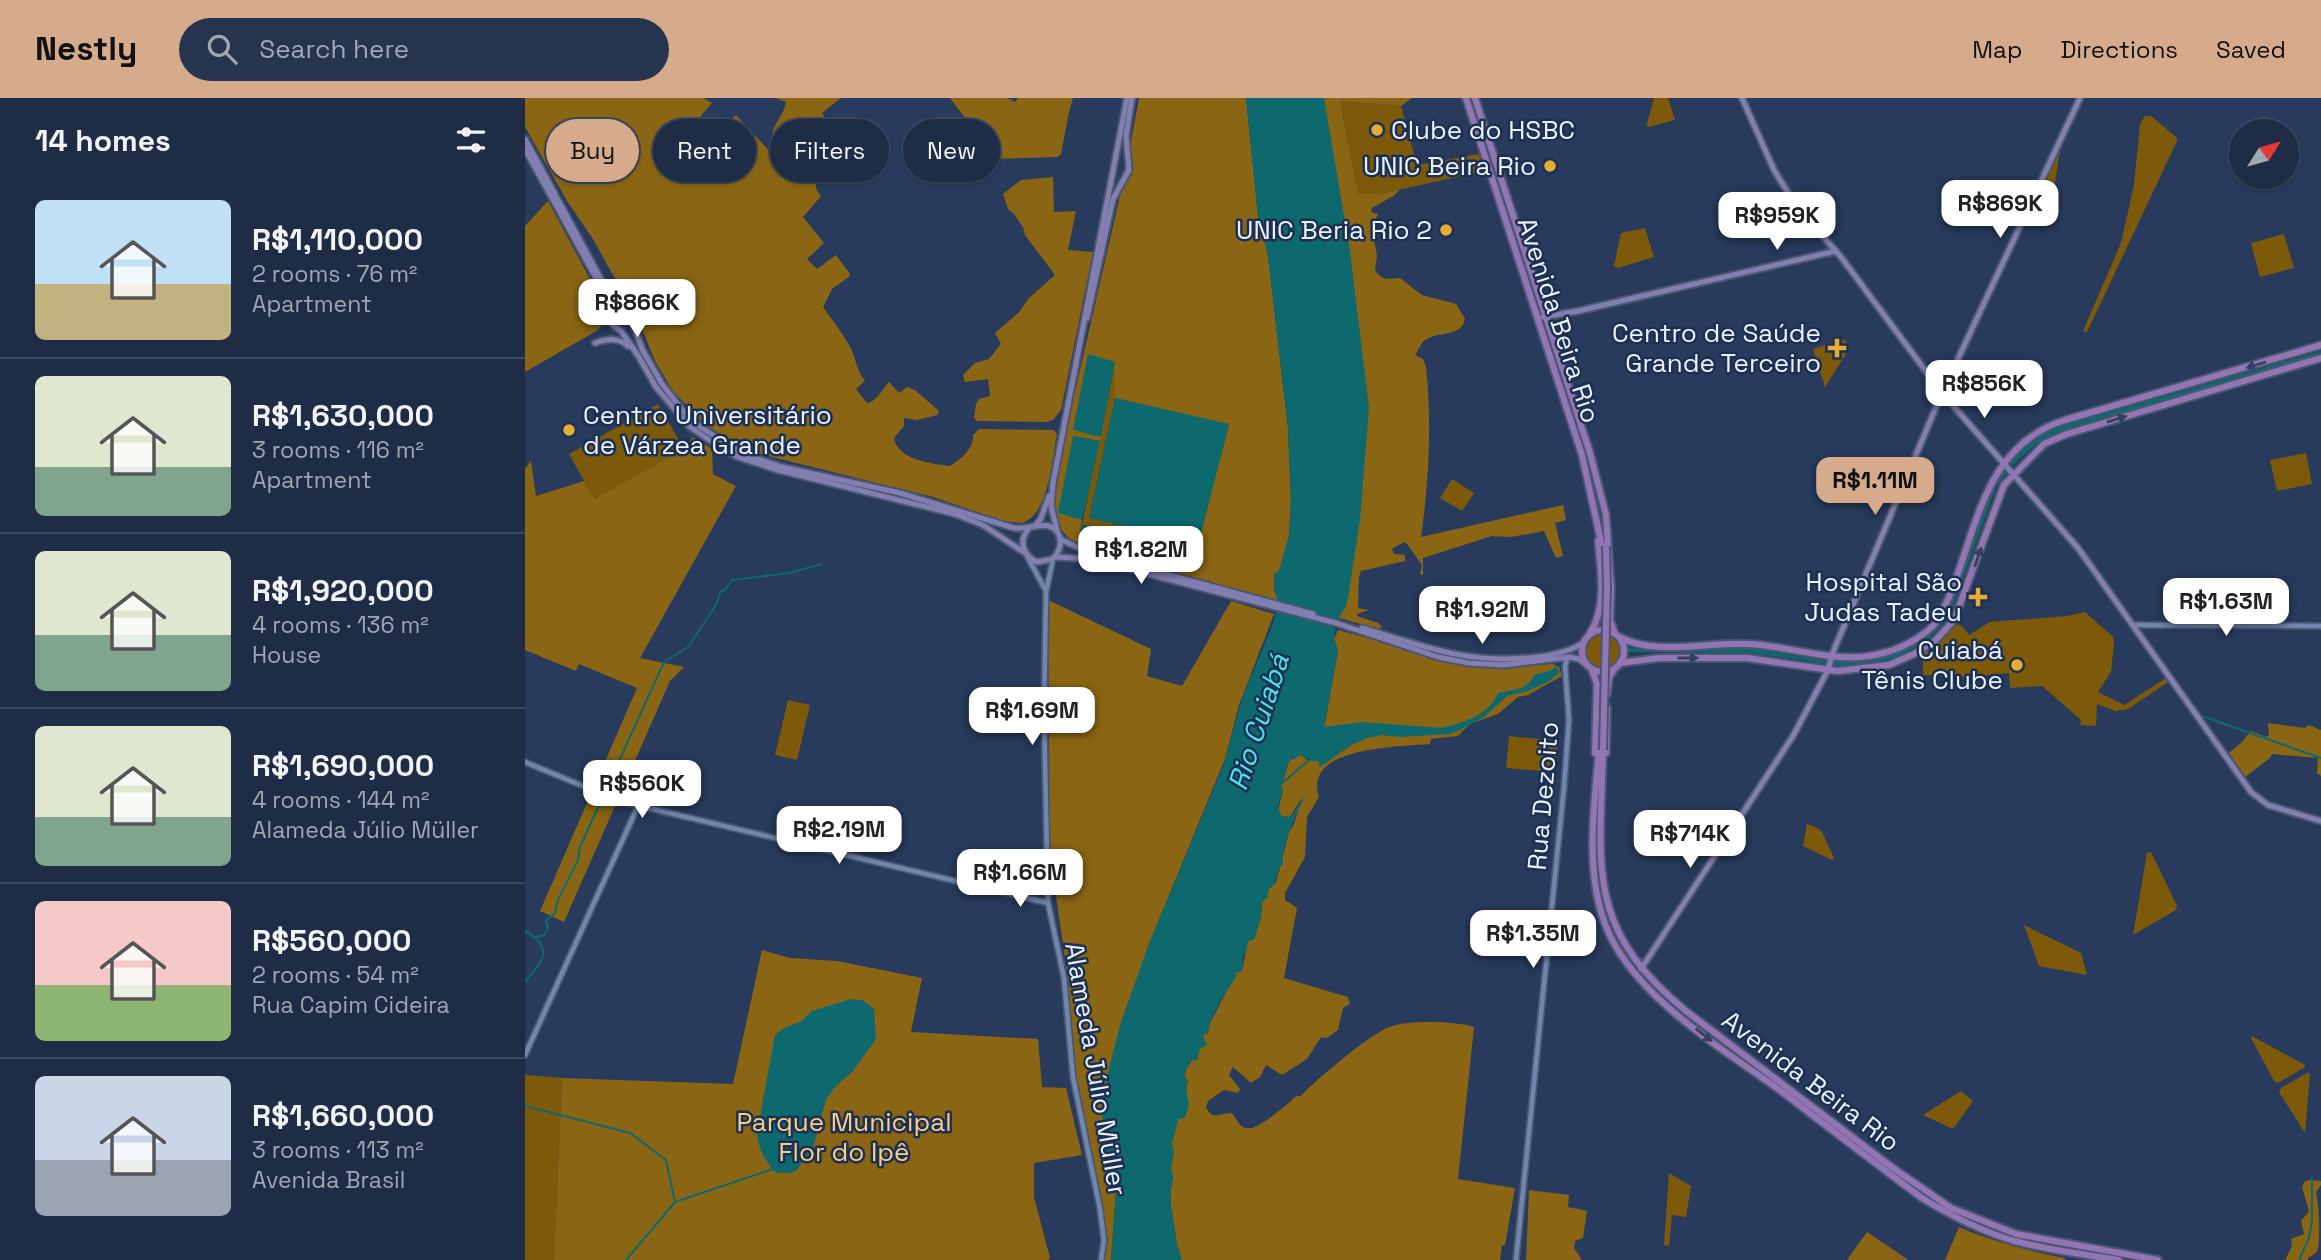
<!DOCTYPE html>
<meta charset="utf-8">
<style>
body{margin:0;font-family:"Space Grotesk",sans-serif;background:#26344d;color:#f1f3f6;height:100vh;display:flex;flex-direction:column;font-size:26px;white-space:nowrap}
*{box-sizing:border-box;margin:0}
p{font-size:23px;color:#a1a7b3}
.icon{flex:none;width:38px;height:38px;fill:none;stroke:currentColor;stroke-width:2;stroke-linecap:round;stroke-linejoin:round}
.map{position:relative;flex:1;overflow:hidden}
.side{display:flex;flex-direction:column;background:#1e2c46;width:525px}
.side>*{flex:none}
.top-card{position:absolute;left:21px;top:21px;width:665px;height:63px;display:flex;gap:14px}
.needle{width:46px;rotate:53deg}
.controls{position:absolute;left:1704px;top:21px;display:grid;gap:14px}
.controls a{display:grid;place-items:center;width:70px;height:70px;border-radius:50%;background:#1e2c46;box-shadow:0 2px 5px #0004,0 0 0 2px #3c485f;font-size:35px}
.price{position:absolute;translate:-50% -60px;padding:0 16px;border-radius:14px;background:#fff;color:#222;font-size:23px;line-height:46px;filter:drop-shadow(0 2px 4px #0008)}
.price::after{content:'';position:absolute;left:50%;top:42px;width:21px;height:16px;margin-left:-10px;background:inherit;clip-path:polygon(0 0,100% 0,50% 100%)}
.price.selected{background:#d6ab8b;color:#111}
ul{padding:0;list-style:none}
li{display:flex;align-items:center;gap:21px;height:175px;padding:0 35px}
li+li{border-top:2px solid #3c485f}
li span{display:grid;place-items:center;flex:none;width:196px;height:140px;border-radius:10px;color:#555}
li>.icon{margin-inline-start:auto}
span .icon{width:84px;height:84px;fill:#fffc;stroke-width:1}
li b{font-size:30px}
h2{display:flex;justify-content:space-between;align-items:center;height:84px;padding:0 35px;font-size:30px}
.chip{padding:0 24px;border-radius:32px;background:#1e2c46;box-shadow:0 2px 5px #0004,0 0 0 2px #3c485f;font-size:24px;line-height:63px}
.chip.selected{background:#d6ab8b;color:#111}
header{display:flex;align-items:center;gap:42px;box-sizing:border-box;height:98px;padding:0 35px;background:#d6ab8b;color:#111}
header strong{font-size:33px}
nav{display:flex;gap:38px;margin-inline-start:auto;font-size:24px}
.search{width:490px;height:63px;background:#26344d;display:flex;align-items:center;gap:18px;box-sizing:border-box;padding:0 24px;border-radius:38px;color:#a1a7b3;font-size:26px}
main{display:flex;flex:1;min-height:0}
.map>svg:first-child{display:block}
.green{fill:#7d5a0a}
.forest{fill:#8a6513;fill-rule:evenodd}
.water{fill:#0d696e}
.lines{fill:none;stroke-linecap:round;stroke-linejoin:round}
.stream{stroke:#0d696e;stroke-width:2}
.tertiary-casing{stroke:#495772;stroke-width:8}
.secondary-casing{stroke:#495772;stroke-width:9}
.primary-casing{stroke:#495772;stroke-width:10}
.tertiary{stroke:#7086ad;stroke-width:4.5}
.secondary{stroke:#827eb0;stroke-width:5}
.primary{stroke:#9475b4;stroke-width:6}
.primary-bridge-casing{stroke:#495772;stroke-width:10;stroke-linecap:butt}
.primary-bridge{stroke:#9475b4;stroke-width:6}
.oneway{fill:#363e65}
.poi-dot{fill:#e6ad36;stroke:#1e3051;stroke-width:2.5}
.labels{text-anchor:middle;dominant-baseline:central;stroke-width:5;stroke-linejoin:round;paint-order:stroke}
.poi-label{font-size:26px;fill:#eaf2ff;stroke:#1e3051;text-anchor:end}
.street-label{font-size:26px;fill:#eaf2ff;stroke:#1e3051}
.park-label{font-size:26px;fill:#f5cf8b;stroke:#1e3051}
.water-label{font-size:28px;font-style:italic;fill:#48e4ee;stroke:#1e3051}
</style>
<header>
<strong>Nestly</strong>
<div class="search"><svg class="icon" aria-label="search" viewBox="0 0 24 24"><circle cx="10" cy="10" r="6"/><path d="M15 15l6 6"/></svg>Search here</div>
<nav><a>Map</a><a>Directions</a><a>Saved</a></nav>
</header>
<main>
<section class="side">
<h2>14 homes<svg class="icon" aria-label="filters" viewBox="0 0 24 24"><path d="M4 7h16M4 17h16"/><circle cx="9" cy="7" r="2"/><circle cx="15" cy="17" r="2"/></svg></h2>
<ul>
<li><span style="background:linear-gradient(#bfe0f5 60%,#c2b280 0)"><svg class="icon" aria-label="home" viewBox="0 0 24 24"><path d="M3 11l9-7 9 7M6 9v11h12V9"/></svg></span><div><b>R$1,110,000</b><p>2 rooms · 76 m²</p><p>Apartment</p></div></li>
<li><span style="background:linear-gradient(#dfe7d0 65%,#7fa58c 0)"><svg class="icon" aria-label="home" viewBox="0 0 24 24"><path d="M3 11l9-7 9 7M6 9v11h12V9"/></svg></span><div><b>R$1,630,000</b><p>3 rooms · 116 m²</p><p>Apartment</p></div></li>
<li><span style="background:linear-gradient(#dfe7d0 60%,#7fa58c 0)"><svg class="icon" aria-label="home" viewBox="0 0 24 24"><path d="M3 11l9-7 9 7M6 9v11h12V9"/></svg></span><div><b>R$1,920,000</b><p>4 rooms · 136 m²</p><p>House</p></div></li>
<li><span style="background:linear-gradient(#dfe7d0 65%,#7fa58c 0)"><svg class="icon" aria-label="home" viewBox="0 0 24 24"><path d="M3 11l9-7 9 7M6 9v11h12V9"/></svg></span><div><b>R$1,690,000</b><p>4 rooms · 144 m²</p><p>Alameda Júlio Müller</p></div></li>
<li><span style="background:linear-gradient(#f6c9c9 60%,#8fb573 0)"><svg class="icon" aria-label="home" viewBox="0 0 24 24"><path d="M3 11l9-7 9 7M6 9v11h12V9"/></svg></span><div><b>R$560,000</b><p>2 rooms · 54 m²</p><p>Rua Capim Cideira</p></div></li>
<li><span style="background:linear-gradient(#c9d6e8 60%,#9aa5b1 0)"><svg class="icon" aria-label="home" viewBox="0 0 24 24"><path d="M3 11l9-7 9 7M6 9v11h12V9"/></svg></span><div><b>R$1,660,000</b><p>3 rooms · 113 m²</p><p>Avenida Brasil</p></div></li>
</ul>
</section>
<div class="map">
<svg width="1796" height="1162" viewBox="0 0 1796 1162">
<rect width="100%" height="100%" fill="#283b5d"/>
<g class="green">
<path d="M1129,0H1143L1150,22L1123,29L1122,26Z"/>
<path d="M815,3L876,8L892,67L954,56L959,73L855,96L833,97Z"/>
<path d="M1620,18H1626L1652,40V43L1562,234L1558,233L1596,145L1609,87L1615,26Z"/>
<path d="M1536,45L1528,98L1523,116L1507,108Z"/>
<path d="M1120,130L1129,159L1093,170L1089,168L1096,135Z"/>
<path d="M1759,136L1769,170L1735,179L1726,145Z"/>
<path d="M1317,241L1323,245L1322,254L1300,289L1288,251Z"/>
<path d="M590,264V300L564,420L674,444L669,451L557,427Z"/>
<path d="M133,306L159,351L70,402L44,356Z"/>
<path d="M1781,355L1787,386L1752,393L1745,362Z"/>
<path d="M927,381L949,395L937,413L915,400Z"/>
<path d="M1560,514L1588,539L1589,546L1586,574L1573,594L1599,607L1641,580L1643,584L1603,611L1590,613L1572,606L1571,628L1555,627L1556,622L1517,588L1485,590L1484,575L1444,579L1398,577V555L1426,530L1428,525L1437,528L1444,537L1465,524L1542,518Z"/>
<circle cx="1079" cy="553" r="18"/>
<path d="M263,602L285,607L272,662L250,657Z"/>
<path d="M984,638L1033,643L1030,674L981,670Z"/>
<path d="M1282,726L1294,731L1297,734L1309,760L1307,762L1278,748Z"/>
<path d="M1626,754L1652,808L1651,812L1608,837L1622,755Z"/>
<path d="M1499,827L1556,855L1562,877L1514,868Z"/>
<path d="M1727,938L1780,967V969L1753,985L1749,983L1726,940Z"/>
<path d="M1782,975L1785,976L1780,1035L1754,994L1756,990Z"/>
<path d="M0,977L37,980L29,1162H0Z"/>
<path d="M1436,993L1448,1003L1428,1031L1398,1017Z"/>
<path d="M1144,1075L1166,1088L1161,1119L1147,1117L1144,1148L1139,1147Z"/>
</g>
<g class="forest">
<path d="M0,0H178L187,5L162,34L161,54L167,56L211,17L262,72L291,83V91L296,98L278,119L299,145L282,161L292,171L311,157L325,176L324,179L307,191L298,209C307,222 317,234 324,247C331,259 331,272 340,283L331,291L342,305C352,304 357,291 364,284L374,295L382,289L390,292L414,313L412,317L392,322L379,320V328L369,340C372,361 406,366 425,368C436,361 449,351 448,337L454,331L529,332L532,336C527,361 524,417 497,425L478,423L408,399L239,357L218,350L179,326L147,292L130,263L114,224L68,141L42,103L0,29Z"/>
<path d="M251,0H316L297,15L316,42L314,56L303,69C278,76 269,69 254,51C250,46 246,42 247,36C250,24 259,16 261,4Z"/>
<path d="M425,0H482L490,4L493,0H548L544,14L536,56L533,59L471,61Z"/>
<path d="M614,0H721L733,118L743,158L763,330L766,404L764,438L749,491L753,503L559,449C544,443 536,434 529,419L531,416L530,417L528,402L541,333L597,89L607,77L608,68L605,49ZM589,264L590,300L704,327L668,461L555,436L557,422L548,338L575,343L576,339L548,331Z"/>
<path d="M799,0H887L876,8L815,3L833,96H855L874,92L870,97L847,110L846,114L853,116L847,130L852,158L850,172C857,183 863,181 875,180L897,197L931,206L940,221C936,240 913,233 900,242C896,245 893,253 890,257L898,261L901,269C907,326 904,382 896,439L1038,407L1041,422L1030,425L1038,458L1031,460L1019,433L986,439L967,438L898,460V477L895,476L897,467L882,446L879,444L867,451L869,456L880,457V463L836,473L834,479L833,510L844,512L832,516V518L853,525L857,529L853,531L814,520V517L822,506Z"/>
<path d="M528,79L529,114L551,113L543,152L568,154L536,312L528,322L522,324L452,323L449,320L451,306L454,301L465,298L463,281L440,284L438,277L450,265L464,261L476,246L470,235L494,214L504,200L530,177L500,137L498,129L489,116L483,111L478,96L496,82Z"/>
<path d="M23,103L78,205L80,223L73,232L0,274V128Z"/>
<path d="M168,339L187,351L188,376L211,388L115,560L159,569L145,583L39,824L15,813L112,590L54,566L51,573L0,552V371L6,363L11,398L59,383L70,401L159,351Z"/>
<path d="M523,502L626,551L622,578L657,588L706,503L749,516L714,607L700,661L629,834L588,956L592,1080L586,1162H579L580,1128L550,977L543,880L525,758Z"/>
<path d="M813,532L944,567L964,569L1028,566L1034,569L1037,578L1003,597L993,599L973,616L945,626L933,638L906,641L905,646C875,649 777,648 794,699L782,719L780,759L760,795V802L772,810L759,880L823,899L825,906L818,910L813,932L802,940L796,939L782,961L757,977L741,967L735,979L726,985L708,969L704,977L715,991L713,995L699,992L683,1003L681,1009C688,1024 695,1014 707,1015L715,1027C720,1030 720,1031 727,1030C736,1028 765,1005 771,998H776C792,981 847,934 867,928C886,922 930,923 949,929L933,1081L990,1090L980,1147H977L975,1162H657L652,1147L646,1108V1090L648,1080L646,1070L647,1045L653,1021L660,1018C666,1004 658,994 663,984L659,977C665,961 677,954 678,937L683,935L685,925L711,875L717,872L723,843L729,841L736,819L737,804L743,792L751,784L764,734L769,726L776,701L765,719L758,720L753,713L758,692L756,689L764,663L776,657L784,663L796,647L813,553L809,541Z"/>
<path d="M1743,625L1780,630L1783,627L1796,632V678L1792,675L1793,660L1747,656L1745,660L1720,679L1704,655L1716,645L1726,633L1741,639L1744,637Z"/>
<path d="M237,852L265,860L312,863L397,880L386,934L513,941L517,989L541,990L557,1057L509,1065V1099L525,1160L523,1162H29L37,980L208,986Z"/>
<path d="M1784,1082L1796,1083V1087L1791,1094C1794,1106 1796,1144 1792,1153C1790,1156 1786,1158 1783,1160V1162H1760L1767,1148L1766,1141L1779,1136L1776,1123L1784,1113L1777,1089L1779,1084Z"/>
<path d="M1004,1092L1044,1097L1043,1109L1062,1113L1058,1140L1050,1143L1049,1150L1057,1162H1001Z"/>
<path d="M1434,1129C1469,1144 1503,1153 1540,1160V1162H1420Z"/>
<path d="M1342,1134L1382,1161V1162H1322Z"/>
</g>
<g class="water">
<path d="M721,0H799L825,153L844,310L835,422L822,506L811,525L809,541L813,553L799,629L837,624L916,630C938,625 964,617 973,595C988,591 1002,593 1009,577L1027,572L1030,568L1035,574L1024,583L1003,593L982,598L959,619L935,632L924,636L875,639L857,637L842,640L825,648L795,669L793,663H786L776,657L764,663L756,689L758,692L753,708L756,718L766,719L780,697C772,717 756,745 758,766C749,773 755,782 743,792V799L737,804L736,819L729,841L723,843L721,855L718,857L717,873L711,875V879L694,905L685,924L683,935L678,937L682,947L675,951L672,963L666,962L659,977L663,984L661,989L664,1007L660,1020L653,1021L647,1045L649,1054L646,1070L648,1080L646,1090V1108L652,1147L657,1162H586L592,1080L582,1067L578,1043L577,1013L583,975L595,927L623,848L699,666L717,600L748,526L753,503L749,491V476L754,473L764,438L766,404L763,330L743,158L733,118Z"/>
<path d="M1796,253V257L1553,328L1512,345L1489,366L1471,389L1424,519L1405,540L1373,559L1346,566L1317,568L1226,555L1101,554V550C1142,553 1183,546 1224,550C1269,555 1316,573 1361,558C1381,552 1402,541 1415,524C1426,510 1430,492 1436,475C1457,413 1468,354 1537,328Z"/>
<path d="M563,256L590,264L576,339L548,332Z"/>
<path d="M590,300L704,326L674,444L564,420Z"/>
<path d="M548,338L575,343L557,422L533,415Z"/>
<path d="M557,427L669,451L668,461L555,437Z"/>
<path d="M326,901L337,902L349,911L351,941L328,973L311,988L301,1001L288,1050L271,1073L265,1075H251C239,1062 234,1052 232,1035L250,937L259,930L275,924L287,913Z"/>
</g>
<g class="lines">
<g class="stream">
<path d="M1680,619L1796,660"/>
<path d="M756,686L783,663"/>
<path d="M0,833C29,849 19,864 0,883"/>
<path d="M12,839L19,837L23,831L21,823L30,815L33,802L53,762L55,749L139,564L163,549L191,507L196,493L201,491L207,482L265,475L296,466"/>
<path d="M0,1008L105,1035L141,1062L150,1104L101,1162"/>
<path d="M150,1104L248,1071"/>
<path d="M1774,1162L1784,1140L1787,1123V1080"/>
</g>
<defs>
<g id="tertiary">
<path d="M502,458L521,493"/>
<path d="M528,461L521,494L519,616L523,805L539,880L548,979L575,1111L579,1143L576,1162"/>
<path d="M1607,527L1796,528"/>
<path d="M0,664L94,703L523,805"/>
<path d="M0,957L113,708"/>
<path d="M991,1162L1039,689L1044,622L1040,568L1043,559"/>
</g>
<g id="secondary">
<path d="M1217,0L1249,72L1272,109L1316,159L1417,295L1553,450L1726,694L1743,707L1796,723"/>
<path d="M0,41L79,187L106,220L117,251L137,286L162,318L177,330L218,356L257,369L375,395L489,430C504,433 528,417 535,440C537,448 533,455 528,461L512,464C497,457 494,443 503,431"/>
<path d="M0,51L74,185L81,200L88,227L96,233L114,259L131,289L164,328L199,352L213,359L253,372L430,416L458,427L500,455"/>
<path d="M1018,219L1053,213L1311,153"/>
<path d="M562,220L588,101L604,72L601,38L607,0"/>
<path d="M70,245C82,241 93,239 103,248"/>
<path d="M511,427L516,420L524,398"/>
<path d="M532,432L526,408L528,385L602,0"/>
<path d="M535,441L567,456L788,516"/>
<path d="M530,459L566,461L811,525L913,559L944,565L979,567L1044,559L1054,561L1063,568"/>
<path d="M837,530C900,549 945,567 1012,559C1029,557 1044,554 1058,545"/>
<path d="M1116,871L1268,638L1303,572L1308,554L1417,295L1555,0"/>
</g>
<g id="primary">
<path d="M941,0L1057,357L1077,448"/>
<path d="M950,0L1065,355L1081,417L1086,491L1085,522L1090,536"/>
<circle cx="1078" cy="553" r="21"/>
<path d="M1065,535C1082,510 1076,472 1073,443"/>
<path d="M1094,539C1131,558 1180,544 1221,546C1265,547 1310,567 1354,556C1374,552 1400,539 1413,522C1452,451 1449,351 1540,322L1796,247"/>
<path d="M1095,565L1134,560H1222L1313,573L1364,567L1389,556L1410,543L1429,522L1479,387L1519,346L1542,336L1796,260"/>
<path d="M1067,572L1072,586L1070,655"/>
<path d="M1082,596L1084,579L1088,573"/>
<path d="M1074,652C1069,709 1060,772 1080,826C1107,898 1197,950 1256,993C1303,1029 1350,1065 1397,1100C1425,1117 1454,1132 1486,1142C1521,1152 1558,1156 1594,1162"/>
<path d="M1078,652C1075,770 1060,830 1161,913L1368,1070L1426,1110L1491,1136L1633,1162"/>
<path d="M1081,655L1082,610"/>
</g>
</defs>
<use href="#tertiary" class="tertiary-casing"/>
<use href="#secondary" class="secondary-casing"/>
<use href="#primary" class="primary-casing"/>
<use href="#tertiary" class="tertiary"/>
<use href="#secondary" class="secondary"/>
<use href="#primary" class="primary"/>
<defs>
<path id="primary-bridge" d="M1078,652L1082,489L1081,448"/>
</defs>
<use href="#primary-bridge" class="primary-bridge-casing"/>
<use href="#primary-bridge" class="primary-bridge"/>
</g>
<defs><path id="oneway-solid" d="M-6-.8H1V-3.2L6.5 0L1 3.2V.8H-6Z" transform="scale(1.75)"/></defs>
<g class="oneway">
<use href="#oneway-solid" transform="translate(1731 267) rotate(163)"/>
<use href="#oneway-solid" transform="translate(1592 321) rotate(-17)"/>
<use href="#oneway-solid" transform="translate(1453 459) rotate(-71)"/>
<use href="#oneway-solid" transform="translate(1163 560)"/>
<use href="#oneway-solid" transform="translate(1179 937) rotate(38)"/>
</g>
<g class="poi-dot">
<circle cx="852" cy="32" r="7"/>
<circle cx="1025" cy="68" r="7"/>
<circle cx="921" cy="132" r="7"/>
<path d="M1308.5 239.5h7v7h7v7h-7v7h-7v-7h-7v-7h7z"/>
<circle cx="44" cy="332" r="7"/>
<path d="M1449.5 488.5h7v7h7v7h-7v7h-7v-7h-7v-7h7z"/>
<circle cx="1492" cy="567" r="7"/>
</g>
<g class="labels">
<g class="poi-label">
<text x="866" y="32" text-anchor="start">Clube do HSBC</text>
<text x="1011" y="68">UNIC Beira Rio</text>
<text x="907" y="132">UNIC Beria Rio 2</text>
<text x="1296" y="235">Centro de Saúde<tspan x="1296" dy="30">Grande Terceiro</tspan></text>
<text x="58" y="317" text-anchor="start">Centro Universitário<tspan x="58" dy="30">de Várzea Grande</tspan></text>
<text x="1437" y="484">Hospital São<tspan x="1437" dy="30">Judas Tadeu</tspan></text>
<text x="1478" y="552">Cuiabá<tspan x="1478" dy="30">Tênis Clube</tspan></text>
</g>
<g class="street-label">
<text transform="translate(1034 222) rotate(72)">Avenida Beira Rio</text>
<text transform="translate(1018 698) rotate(-85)">Rua Dezoito</text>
<text transform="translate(571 971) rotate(80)">Alameda Júlio Müller</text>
<text transform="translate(1286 983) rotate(37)">Avenida Beira Rio</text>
</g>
<g class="park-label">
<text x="319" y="1024">Parque Municipal<tspan x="319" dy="30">Flor do Ipê</tspan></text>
</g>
<g class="water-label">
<text transform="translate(733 624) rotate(-72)">Rio Cuiabá</text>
</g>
</g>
</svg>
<div class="controls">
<a><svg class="needle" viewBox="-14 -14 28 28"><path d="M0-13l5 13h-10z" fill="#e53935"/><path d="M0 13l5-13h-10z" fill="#a1a7b3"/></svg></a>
</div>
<b class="price" style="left:1475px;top:142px">R$869K</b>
<b class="price" style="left:1252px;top:154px">R$959K</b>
<b class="price" style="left:112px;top:241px">R$866K</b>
<b class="price" style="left:1459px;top:322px">R$856K</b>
<b class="price selected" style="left:1350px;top:419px">R$1.11M</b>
<b class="price" style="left:616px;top:488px">R$1.82M</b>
<b class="price" style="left:1701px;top:540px">R$1.63M</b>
<b class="price" style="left:957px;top:548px">R$1.92M</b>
<b class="price" style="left:507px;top:649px">R$1.69M</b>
<b class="price" style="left:117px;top:722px">R$560K</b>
<b class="price" style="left:314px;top:768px">R$2.19M</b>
<b class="price" style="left:1165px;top:772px">R$714K</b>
<b class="price" style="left:495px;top:811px">R$1.66M</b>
<b class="price" style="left:1008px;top:872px">R$1.35M</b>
<div class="top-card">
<a class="chip selected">Buy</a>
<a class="chip">Rent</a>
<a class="chip">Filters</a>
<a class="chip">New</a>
</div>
</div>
</main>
